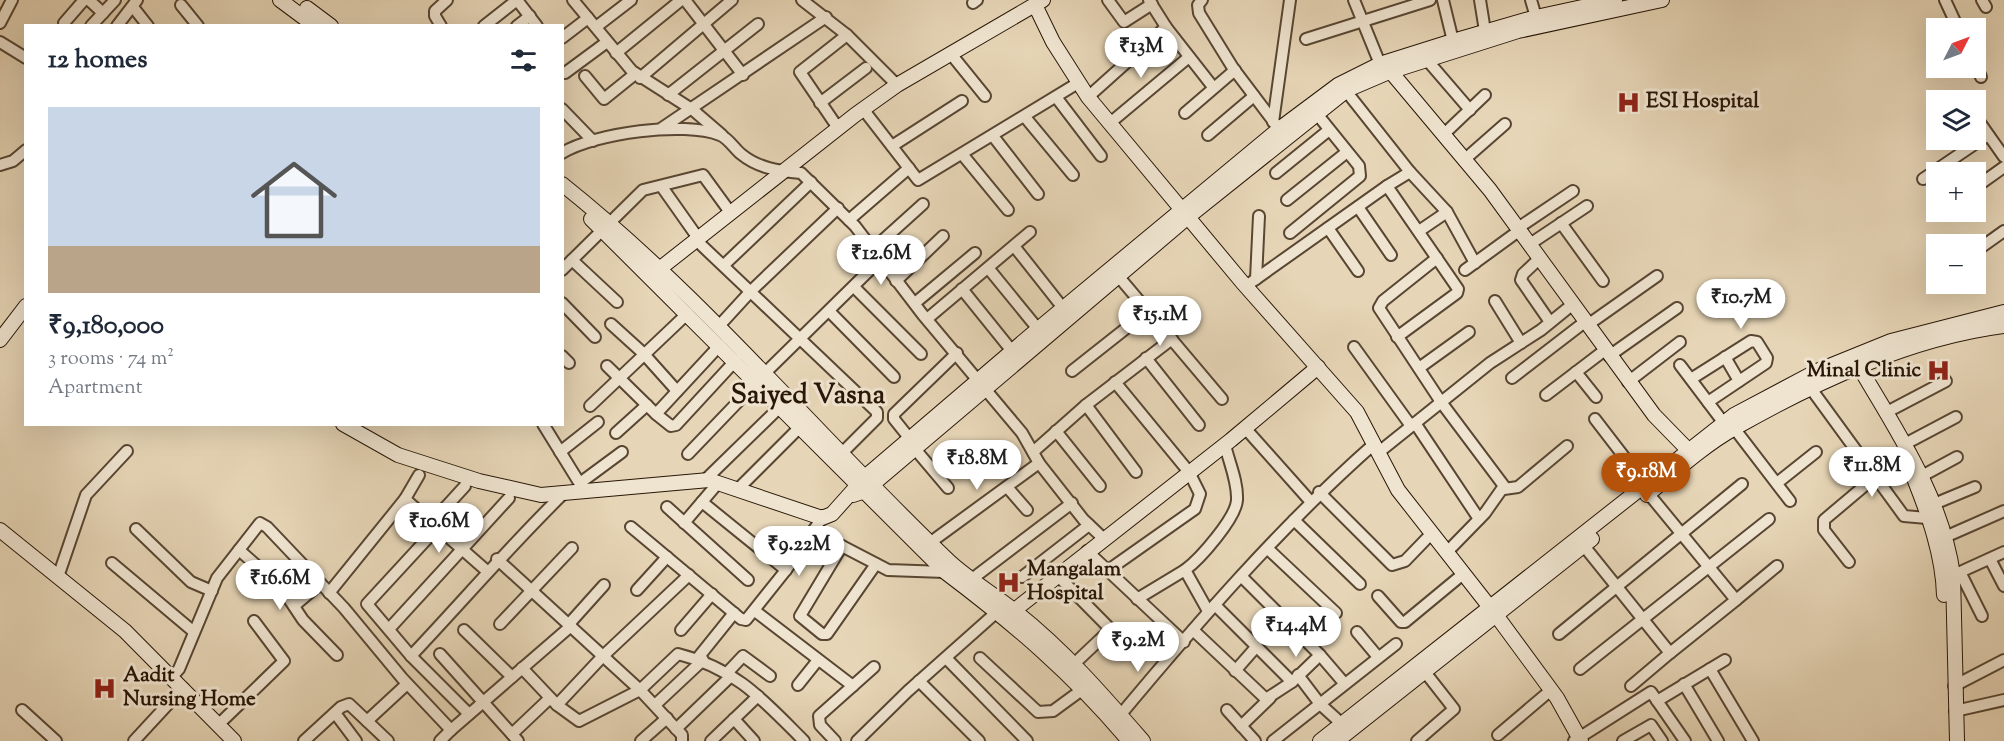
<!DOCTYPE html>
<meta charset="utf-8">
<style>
body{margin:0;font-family:"Sorts Mill Goudy",serif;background:#f6f6f7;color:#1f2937;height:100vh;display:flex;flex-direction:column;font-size:22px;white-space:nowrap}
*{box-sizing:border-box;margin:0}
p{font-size:20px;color:#747a83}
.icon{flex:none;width:33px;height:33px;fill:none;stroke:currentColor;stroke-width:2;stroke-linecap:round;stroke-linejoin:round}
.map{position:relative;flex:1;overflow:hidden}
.sheet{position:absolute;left:24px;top:24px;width:540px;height:402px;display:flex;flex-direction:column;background:#fff;border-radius:0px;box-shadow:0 6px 24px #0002}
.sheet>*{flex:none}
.needle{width:39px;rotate:48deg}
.buttons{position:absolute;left:1926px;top:18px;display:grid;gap:12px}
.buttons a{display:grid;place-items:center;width:60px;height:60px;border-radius:0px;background:#fff;box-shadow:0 6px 24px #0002;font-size:30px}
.price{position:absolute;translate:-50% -51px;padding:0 14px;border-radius:21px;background:#fff;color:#222;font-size:20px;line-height:39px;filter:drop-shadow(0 2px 3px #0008)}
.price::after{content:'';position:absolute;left:50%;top:36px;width:18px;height:14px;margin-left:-9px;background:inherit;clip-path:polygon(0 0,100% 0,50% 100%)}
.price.current{background:#b45309;color:#fff}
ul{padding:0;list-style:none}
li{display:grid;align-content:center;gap:12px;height:318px;padding:0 24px}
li+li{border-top:2px solid #e0e1e3}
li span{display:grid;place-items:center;height:186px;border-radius:0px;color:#555}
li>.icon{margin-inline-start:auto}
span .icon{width:108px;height:108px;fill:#fffc;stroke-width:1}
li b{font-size:26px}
h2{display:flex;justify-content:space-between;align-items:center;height:72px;padding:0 24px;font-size:26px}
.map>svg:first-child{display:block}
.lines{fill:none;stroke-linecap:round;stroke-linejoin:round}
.street-casing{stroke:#584633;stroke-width:14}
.secondary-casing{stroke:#281607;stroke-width:16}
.street{stroke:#efe4d0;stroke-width:10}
.secondary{stroke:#efe4d0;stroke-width:14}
.labels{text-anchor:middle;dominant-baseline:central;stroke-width:6;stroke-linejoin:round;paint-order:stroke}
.poi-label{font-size:21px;font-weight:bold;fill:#281607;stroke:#efe4d0;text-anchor:start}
.district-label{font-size:27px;font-weight:bold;fill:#281607;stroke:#efe4d0}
</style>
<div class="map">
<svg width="2004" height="741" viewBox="0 0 2004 741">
<rect width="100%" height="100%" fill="#e6d5b6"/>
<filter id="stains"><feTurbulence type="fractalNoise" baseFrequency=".00333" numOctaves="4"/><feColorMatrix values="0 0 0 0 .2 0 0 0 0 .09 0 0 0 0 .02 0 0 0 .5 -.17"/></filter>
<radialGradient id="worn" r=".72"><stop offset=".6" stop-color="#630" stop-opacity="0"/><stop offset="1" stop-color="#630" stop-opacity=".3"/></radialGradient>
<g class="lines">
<defs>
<g id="street">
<path d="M89,0L103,13"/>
<path d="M573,0L632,71L693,110L722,135"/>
<path d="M685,0L743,75"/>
<path d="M802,0L847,35L897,85"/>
<path d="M1108,0L1124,22L1152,4"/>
<path d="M1149,0L1166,27"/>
<path d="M1202,0L1198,5L1199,13L1233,68L1283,134"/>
<path d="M1354,0L1380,64"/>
<path d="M1443,0L1453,41"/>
<path d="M1480,0L1485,31"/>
<path d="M1531,0L1536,17"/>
<path d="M1945,0L1958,28"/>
<path d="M1982,0L1986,7"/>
<path d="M973,3L977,0"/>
<path d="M181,5L198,26"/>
<path d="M133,7L148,26"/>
<path d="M0,23L12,0"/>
<path d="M64,23L84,0"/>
<path d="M91,26L115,0"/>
<path d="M117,26L137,0"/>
<path d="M441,26L435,16V11L447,0"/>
<path d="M484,26L517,0L537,26"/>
<path d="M517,26L530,16"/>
<path d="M596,27L631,0"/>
<path d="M562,38L588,18"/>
<path d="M1306,39L1430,0"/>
<path d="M0,42L26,58"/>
<path d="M616,53L681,0"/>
<path d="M951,54L985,96"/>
<path d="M1427,60L1470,110"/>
<path d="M1976,65L1981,77"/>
<path d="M565,73L607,42"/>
<path d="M585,76L604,99L635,74"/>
<path d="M640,78L732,0"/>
<path d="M1346,91L1410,172L1387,186L1458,289L1457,293L1397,337"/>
<path d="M668,95L758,24"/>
<path d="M1056,97L1101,156"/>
<path d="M1088,97L1166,27L1213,87"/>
<path d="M820,103L866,68"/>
<path d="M562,109L593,141"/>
<path d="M863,109L918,180L1078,83"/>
<path d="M1185,113L1235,70"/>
<path d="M1025,117L1073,175"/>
<path d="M1976,117L2004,157"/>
<path d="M1273,122L1290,0"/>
<path d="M1110,123L1189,57"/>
<path d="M662,128L826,17"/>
<path d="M838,128L800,72L847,35"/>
<path d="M1208,135L1254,96"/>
<path d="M1443,135L1485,95"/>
<path d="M993,136L1038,194"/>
<path d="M892,146L962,101"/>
<path d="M562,153C595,133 684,121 720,135C728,138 734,148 741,154C758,168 778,171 801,173L855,226L923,315L1022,433L1039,463L1083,519L1103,538"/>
<path d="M962,154L1008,210"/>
<path d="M1464,160L1505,124"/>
<path d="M0,165L13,161L26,150"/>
<path d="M1410,172L1447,212L1475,263"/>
<path d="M1276,173L1329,130"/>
<path d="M1923,179L1988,135"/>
<path d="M662,187L698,238"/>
<path d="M1976,187L2004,167"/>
<path d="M1287,200L1347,152"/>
<path d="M1358,207L1391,255"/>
<path d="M849,220L909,168"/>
<path d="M1561,223L1603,281"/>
<path d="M1328,228L1358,271"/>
<path d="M1518,228L1573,191"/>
<path d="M1419,231L1447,212"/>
<path d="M1290,233L1360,176L1359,166L1317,114"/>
<path d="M696,240L877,412V418L843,452"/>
<path d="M1530,244L1587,206"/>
<path d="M1014,246L1063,308"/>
<path d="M872,250L923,204"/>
<path d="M1976,251L2004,231"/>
<path d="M1437,258L1383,301L1379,308L1441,402L1504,486L1485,513L1447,552"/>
<path d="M1540,258L1523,274L1521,280L1550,322"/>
<path d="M724,265L811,182"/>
<path d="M989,269L1038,329"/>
<path d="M562,270L572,260"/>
<path d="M1465,270L1520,230"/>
<path d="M1119,277L1222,399"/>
<path d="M1256,279L1259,216"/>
<path d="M896,281L943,236"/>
<path d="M1246,286L1387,186"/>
<path d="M854,287L921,354"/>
<path d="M962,289L1012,351"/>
<path d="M1495,301L1521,343"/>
<path d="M617,302L572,260L643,190L703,175L730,212"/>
<path d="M562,303L595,337"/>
<path d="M915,303L975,253"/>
<path d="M829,311L894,377"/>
<path d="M927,319L1030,232"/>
<path d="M611,324L643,353L677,391"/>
<path d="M1589,324L1657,276"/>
<path d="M718,327L751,291L838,208"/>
<path d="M1354,347L1411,426"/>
<path d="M562,356L569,363"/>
<path d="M1609,356L1677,308"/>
<path d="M1725,357L1739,381"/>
<path d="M1146,358L1199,425"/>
<path d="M1680,365L1723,422"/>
<path d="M607,366L656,414L720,345"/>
<path d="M1419,368L1469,332"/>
<path d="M1072,371L1148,311"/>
<path d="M1576,372L1596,397"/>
<path d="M765,373L880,260"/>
<path d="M1512,378L1586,321"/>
<path d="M1691,379L1751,341L1757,342L1767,358L1766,363L1708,402"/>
<path d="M1628,382L1680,342"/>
<path d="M1812,390L1904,516L1927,518"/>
<path d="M1546,395L1605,350"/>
<path d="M590,406L688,313"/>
<path d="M1887,412L1946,381"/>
<path d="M656,414L671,426L676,425L736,360"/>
<path d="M1595,419L1645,484"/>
<path d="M1415,423L1479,519"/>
<path d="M543,424L585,492"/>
<path d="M1245,428L1311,502"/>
<path d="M1734,428L1790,501"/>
<path d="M1056,431L1100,486"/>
<path d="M616,433L647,405"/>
<path d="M910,439L894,419V414L957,353"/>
<path d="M1905,444L1956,417"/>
<path d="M915,449L948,488"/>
<path d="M560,452L598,422"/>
<path d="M1033,452L1086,405"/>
<path d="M1379,452L1490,363L1541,330L1573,304"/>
<path d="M688,454L757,382"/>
<path d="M1136,472L1086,405L1172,339"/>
<path d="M1922,476L1957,457"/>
<path d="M705,480L781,406"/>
<path d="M580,483L622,452"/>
<path d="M1777,483L1816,452"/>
<path d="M1007,487L1027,510"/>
<path d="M1504,489L1518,487L1567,446"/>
<path d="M737,490L801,426"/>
<path d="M1319,492L1392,565L1405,561L1431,534"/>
<path d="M1648,493L1736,600L1777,566"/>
<path d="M405,499L419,475"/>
<path d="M702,502L786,570"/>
<path d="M1934,504L1975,487"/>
<path d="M667,507L748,580"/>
<path d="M1294,520L1360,584"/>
<path d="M432,522L465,486"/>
<path d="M684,523L718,483"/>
<path d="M438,527L367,604L411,656L469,714"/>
<path d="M631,527L741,619L746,620L786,570L822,518"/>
<path d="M136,529L191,582L212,591"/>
<path d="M813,531L888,570L945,572"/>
<path d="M1945,537L2004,511"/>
<path d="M931,542L1039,463"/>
<path d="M842,546L800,616L822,634H827L876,564"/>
<path d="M1584,546L1670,653L1736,600"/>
<path d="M1268,549L1336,613"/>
<path d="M239,550L281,587L303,620L337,655"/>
<path d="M1087,551L1184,642"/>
<path d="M497,559L640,690L682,735V741"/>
<path d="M1990,559L2004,586"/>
<path d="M1849,562L1824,530V520L1901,455"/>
<path d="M112,563L194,632"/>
<path d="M1185,570C1200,559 1236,518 1237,500C1238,482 1229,462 1225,445"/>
<path d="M1107,571L1195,509L1200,494L1189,472L1115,382"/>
<path d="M1960,572L1982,616"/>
<path d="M1057,575L1129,648"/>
<path d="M58,577L86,495L127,451"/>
<path d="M1022,577L1089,525"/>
<path d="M1242,577L1320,655L1344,683"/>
<path d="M1947,578L2004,552"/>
<path d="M972,579L1072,503"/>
<path d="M637,590L667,557"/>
<path d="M329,593L405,499L488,572"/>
<path d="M1378,596L1401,622H1405L1463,574"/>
<path d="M1137,599L1185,570L1208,611"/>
<path d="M1215,605L1292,682"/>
<path d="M294,606L320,584"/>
<path d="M755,611L853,686"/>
<path d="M500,624L572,548"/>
<path d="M569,624L604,585"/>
<path d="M389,629L509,498"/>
<path d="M464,630L512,677"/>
<path d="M681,630L712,594"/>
<path d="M1193,630L1266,699L1292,682L1320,655"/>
<path d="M1357,632L1378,657"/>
<path d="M1559,634L1742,484"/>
<path d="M440,654L518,741"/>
<path d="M411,656C462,602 510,546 563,494"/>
<path d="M946,658L1027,741"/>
<path d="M980,658L1038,712L1053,711L1083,689"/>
<path d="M697,659L734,613"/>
<path d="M1074,664L1111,629"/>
<path d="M522,668L557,705L579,721L640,690L678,654C737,669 763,700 804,741"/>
<path d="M1580,669L1769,519"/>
<path d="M1710,669L1753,741"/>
<path d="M1235,671L1257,646"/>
<path d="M727,673L743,656L770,676"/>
<path d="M1298,675L1320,704L1342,724"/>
<path d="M172,677L179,669L217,578L260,523L267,527L344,608L402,678L451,730L571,626"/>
<path d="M919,681L979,741"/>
<path d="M1684,684L1718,741"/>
<path d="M798,685L818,660"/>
<path d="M1631,686L1670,653"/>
<path d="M1954,686L2004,660"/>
<path d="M1657,701L1725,660"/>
<path d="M557,705L603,656L689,575"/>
<path d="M655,705L703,660"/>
<path d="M22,710L56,741"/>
<path d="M1227,710L1255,741"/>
<path d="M1955,711L2004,700"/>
<path d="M335,713L356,741"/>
<path d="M734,719L754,741"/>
<path d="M1117,719C1197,623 1280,527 1374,444"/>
<path d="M367,721L407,684"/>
<path d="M218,725L284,661L254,621"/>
<path d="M1241,726L1270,698"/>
<path d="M676,729L731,676"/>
<path d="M512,734L550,698"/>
<path d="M1498,735L1551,690"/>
<path d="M134,741L183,688"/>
<path d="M304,741L341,707L349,704L388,741"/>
<path d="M440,741L451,730"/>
<path d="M641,741L667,718"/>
<path d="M711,741L758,696"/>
<path d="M835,741L820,725L819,716L874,667"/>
<path d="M857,741L908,691L998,611"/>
<path d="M1273,741L1396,644"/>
<path d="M1417,741L1454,709L1425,672"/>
<path d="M1574,741L1651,692L1685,741"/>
<path d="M1623,741L1651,725L1662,741"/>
</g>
<g id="secondary">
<path d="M280,0L315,26"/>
<path d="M1035,5L1053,42L1088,97L1242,282L1357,412L1398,490L1496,615L1557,698L1581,741"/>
<path d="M307,8L331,26"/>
<path d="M1386,66L1490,190L1654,415L1693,455"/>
<path d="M562,184C704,297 820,439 951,563C971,581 995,595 1016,612C1064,650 1103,695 1143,741"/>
<path d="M591,219L945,572C1014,624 1074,675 1129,741"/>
<path d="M653,274L855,115L897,85L1043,0"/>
<path d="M0,340L26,306"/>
<path d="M1855,360C1895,428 1942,496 1953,575L1957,741"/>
<path d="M343,424L398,455L479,481L541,495L709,480L822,518L832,514L866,476L1038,329L1279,129L1338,85L1380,64L1453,41L1536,17L1615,0"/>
<path d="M1915,481C1929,516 1943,556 1944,595"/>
<path d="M853,495L865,491L1188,217L1347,90L1389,72L1518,31L1662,0"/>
<path d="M1647,495C1675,472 1703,446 1735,428C1816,382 1910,338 2004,326"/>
<path d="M0,530L125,631L234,741"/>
<path d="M1007,616L1231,440L1318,367"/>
<path d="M1320,741L1734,415L1817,371L1891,341L2004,312"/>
<path d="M1337,741L1592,539"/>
</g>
</defs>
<use href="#street" class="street-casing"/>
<use href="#secondary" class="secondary-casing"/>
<use href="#street" class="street"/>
<use href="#secondary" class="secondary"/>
</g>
<defs>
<symbol id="hospital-bare" viewBox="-9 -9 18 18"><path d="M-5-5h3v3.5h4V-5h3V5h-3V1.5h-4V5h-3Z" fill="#8f2418" stroke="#efe4d0" stroke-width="2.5" paint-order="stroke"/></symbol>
</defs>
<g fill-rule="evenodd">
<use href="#hospital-bare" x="1612" y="86" width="33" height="33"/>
<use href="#hospital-bare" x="1922" y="354" width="33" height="33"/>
<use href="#hospital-bare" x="992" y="566" width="33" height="33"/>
<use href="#hospital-bare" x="88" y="672" width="33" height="33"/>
</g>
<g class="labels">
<g class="poi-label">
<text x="1646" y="102">ESI Hospital</text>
<text x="1921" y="371" text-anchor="end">Minal Clinic</text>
<text x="1027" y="570">Mangalam<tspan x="1027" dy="24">Hospital</tspan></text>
<text x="123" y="676">Aadit<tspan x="123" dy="24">Nursing Home</tspan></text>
</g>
<g class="district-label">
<text x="808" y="396">Saiyed Vasna</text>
</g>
</g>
<rect width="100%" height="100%" filter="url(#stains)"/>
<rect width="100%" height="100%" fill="url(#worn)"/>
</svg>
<div class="buttons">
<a><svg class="needle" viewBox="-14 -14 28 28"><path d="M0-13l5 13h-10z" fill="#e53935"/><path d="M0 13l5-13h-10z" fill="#747a83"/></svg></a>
<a><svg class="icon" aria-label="layers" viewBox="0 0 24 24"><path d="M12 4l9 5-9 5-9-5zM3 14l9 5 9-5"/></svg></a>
<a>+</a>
<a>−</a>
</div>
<b class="price" style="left:1141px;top:79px">₹13M</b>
<b class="price" style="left:881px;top:286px">₹12.6M</b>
<b class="price" style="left:1741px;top:330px">₹10.7M</b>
<b class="price" style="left:1160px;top:347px">₹15.1M</b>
<b class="price" style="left:977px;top:491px">₹18.8M</b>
<b class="price" style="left:1872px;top:498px">₹11.8M</b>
<b class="price current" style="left:1646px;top:504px">₹9.18M</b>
<b class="price" style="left:439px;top:554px">₹10.6M</b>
<b class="price" style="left:799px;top:577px">₹9.22M</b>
<b class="price" style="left:280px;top:611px">₹16.6M</b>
<b class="price" style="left:1296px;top:658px">₹14.4M</b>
<b class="price" style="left:1138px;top:673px">₹9.2M</b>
<section class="sheet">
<h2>12 homes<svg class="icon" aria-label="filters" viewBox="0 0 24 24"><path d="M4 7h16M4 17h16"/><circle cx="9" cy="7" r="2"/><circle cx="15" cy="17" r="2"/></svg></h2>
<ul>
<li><span style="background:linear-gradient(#c9d6e8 75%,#b9a48a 0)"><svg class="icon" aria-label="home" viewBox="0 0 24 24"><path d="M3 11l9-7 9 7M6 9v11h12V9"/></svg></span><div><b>₹9,180,000</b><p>3 rooms · 74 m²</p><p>Apartment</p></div></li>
</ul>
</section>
</div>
